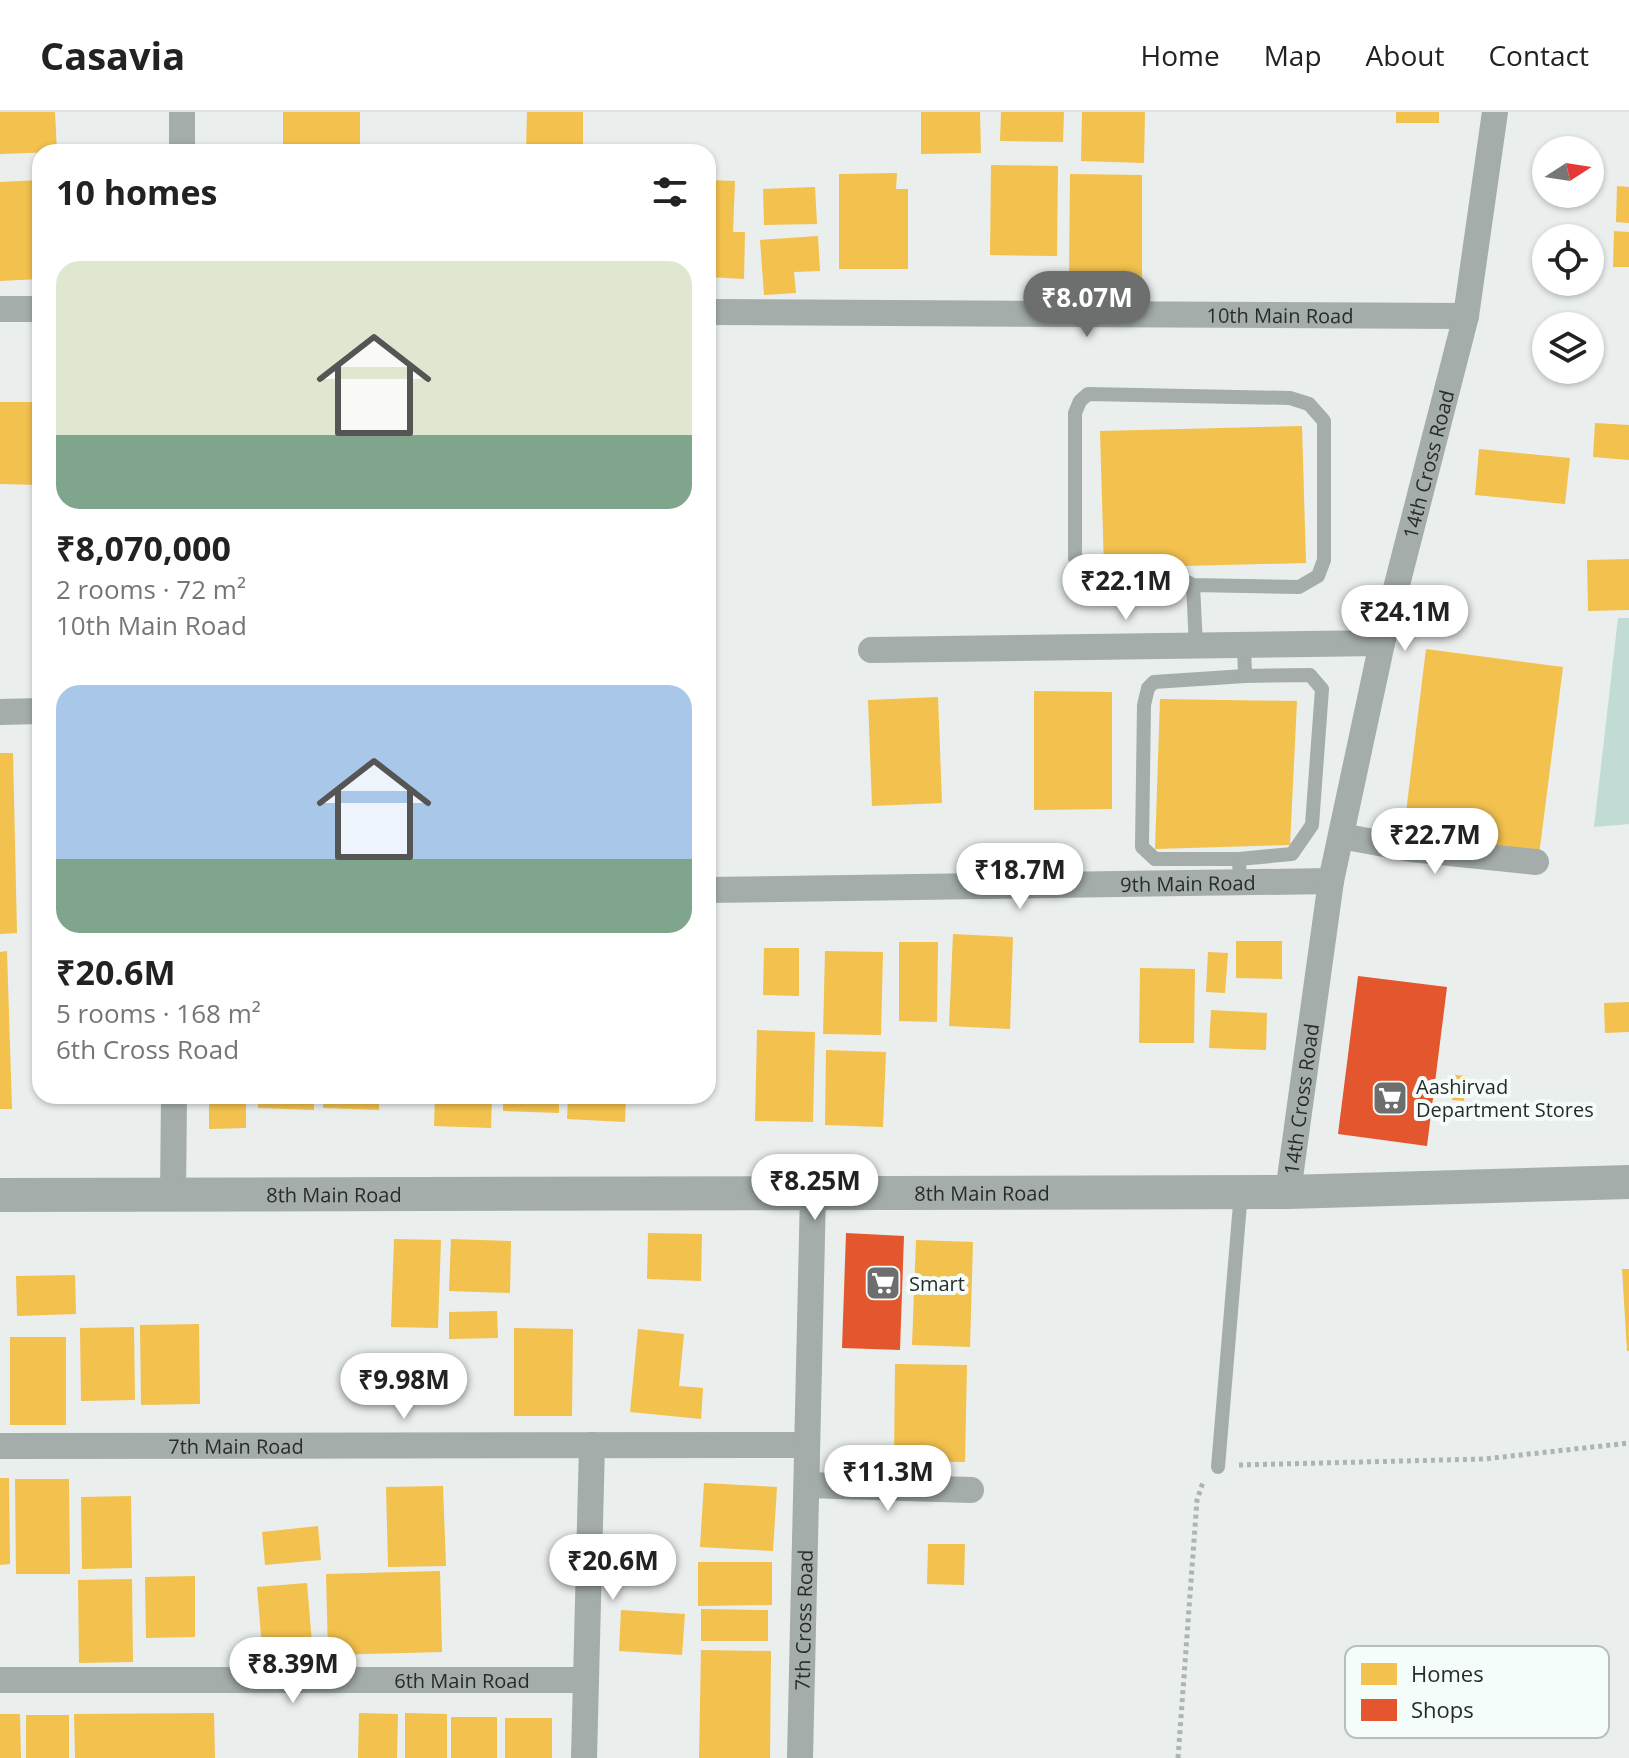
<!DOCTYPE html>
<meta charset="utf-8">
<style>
body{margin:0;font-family:"Open Sans",sans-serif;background:#f6f6f6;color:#222;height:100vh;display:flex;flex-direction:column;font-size:30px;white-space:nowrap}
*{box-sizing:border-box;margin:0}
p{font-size:26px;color:#767676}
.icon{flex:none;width:44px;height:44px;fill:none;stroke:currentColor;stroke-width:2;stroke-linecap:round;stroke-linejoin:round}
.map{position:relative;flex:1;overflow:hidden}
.sheet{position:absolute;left:32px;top:32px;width:684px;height:960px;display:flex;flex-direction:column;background:#fff;border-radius:24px;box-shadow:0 2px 6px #0004}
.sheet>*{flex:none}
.needle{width:52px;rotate:78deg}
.controls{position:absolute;left:1532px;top:24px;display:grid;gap:16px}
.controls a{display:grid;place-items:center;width:72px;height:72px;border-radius:50%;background:#fff;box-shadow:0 2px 6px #0004;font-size:40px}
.price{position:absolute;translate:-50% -68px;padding:0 18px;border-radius:28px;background:#fff;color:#222;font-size:26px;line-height:52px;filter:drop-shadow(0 2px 4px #0008)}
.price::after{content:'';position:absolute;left:50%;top:48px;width:24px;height:18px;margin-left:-12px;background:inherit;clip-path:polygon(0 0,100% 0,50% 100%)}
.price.on{background:#6d6f6f;color:#fff}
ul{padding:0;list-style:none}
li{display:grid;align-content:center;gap:16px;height:424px;padding:0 24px}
li span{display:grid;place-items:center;height:248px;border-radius:24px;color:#555}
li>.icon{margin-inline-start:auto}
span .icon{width:144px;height:144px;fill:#fffc;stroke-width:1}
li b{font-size:34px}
h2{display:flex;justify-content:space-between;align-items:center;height:96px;padding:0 24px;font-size:34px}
header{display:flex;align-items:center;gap:48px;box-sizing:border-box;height:112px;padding:0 40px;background:#fff;border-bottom:2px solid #e0e0e0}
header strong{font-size:38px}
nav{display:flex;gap:44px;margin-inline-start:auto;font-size:28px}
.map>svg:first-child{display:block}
.green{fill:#c0dcd5}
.homes{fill:#f2c14e}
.shops{fill:#e4572e}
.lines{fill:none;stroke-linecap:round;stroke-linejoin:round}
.path{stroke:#aeb4b3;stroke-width:5;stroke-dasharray:4 4;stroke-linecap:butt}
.service{stroke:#a4adaa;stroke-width:14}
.minor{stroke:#a4adaa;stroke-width:26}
.tertiary{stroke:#a4adaa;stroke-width:34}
.labels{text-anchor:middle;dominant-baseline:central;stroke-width:8;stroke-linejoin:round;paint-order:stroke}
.street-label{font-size:20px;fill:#292b2b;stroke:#f5fdfb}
.poi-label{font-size:20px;fill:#292b2b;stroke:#f5fdfb;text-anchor:start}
.key{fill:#f5fdfb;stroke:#b8bebd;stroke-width:2}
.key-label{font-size:22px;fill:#292b2b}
</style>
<header>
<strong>Casavia</strong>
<nav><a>Home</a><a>Map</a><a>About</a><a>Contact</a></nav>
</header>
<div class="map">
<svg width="1629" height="1646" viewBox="0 0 1629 1646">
<rect width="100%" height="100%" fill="#eaeeed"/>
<path class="green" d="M1618,506H1629V712L1594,715Z"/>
<g class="homes">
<path d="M0,0H55L57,40L0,42Z"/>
<path d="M283,0H360V35L283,33Z"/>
<path d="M527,0H583V39L526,38Z"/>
<path d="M921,0H980L981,41L921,42Z"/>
<path d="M1001,0H1064L1063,30L1000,29Z"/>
<path d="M1082,0H1145L1144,51L1081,49Z"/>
<rect x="1396" y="0" width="43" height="11"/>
<path d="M991,53L1058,54L1057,144L990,143Z"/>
<path d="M897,61L896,77H908V157H839V62Z"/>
<path d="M1070,62L1142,63V169H1069Z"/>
<path d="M40,68V167L0,169V70Z"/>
<path d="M708,68L735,69L733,120H745L744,167L708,165Z"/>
<path d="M1617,74L1629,75V111L1616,110Z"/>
<path d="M815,75L817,112L764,113L763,77Z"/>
<path d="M1614,119L1629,120V155H1613Z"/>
<path d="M818,124L820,159L794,160L796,181L764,183L760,128Z"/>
<path d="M0,290H32V337L38,338V373L0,372Z"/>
<path d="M1595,311L1629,313V348L1593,345Z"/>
<path d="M1302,314L1306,451L1104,456L1100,319Z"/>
<path d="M1479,337L1570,346L1565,392L1475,383Z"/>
<path d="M32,409H40V471H33Z"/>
<path d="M1629,447V498L1588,499L1587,448Z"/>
<path d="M1426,537L1563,555L1539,743L1403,725Z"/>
<path d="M1034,579L1112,580V697L1034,698Z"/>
<path d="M938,585L942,691L872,694L868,588Z"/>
<path d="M1160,587L1297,589L1290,733L1155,737Z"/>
<path d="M0,641H13L17,821L0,822Z"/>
<path d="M708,664H715L710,757H708Z"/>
<path d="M953,822L1013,825L1010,917L949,914Z"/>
<path d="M1236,829H1282V867L1236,866Z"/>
<path d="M899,830H938L937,910L899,909Z"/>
<path d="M764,836H799V884L763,883Z"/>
<path d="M7,839L12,997H0V840Z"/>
<path d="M825,839L883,840L881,923L823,922Z"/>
<path d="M1208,840L1228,841L1225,881L1206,880Z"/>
<path d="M1140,856L1195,857L1194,931H1139Z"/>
<path d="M1629,890V920L1605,921L1604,891Z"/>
<path d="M1211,898L1267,901L1266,938L1209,936Z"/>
<path d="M757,918L815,920L813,1010L755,1009Z"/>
<path d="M826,938L886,940L883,1015L825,1013Z"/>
<path d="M1455,963L1467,964L1464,989L1452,988Z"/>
<path d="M209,984H246V1016L209,1017Z"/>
<path d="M258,984H314V998L258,996Z"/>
<path d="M323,984H379V998L323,996Z"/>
<path d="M435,984H492L491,1016L434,1014Z"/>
<path d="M503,984H559V1001L503,999Z"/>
<path d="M568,984H626L625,1010L567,1007Z"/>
<path d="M648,1121L702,1122L701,1169L647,1167Z"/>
<path d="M394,1127L441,1128L438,1216L391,1215Z"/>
<path d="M451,1127L511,1129L510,1181L449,1179Z"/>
<path d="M916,1128L973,1130L970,1235L912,1233Z"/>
<path d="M1622,1157H1629V1239H1627Z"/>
<path d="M75,1163L76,1202L17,1204L16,1164Z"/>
<path d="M497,1199L498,1226L449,1227V1200Z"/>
<path d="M199,1212L200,1292L141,1293L140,1213Z"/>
<path d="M134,1215L135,1288L81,1289L80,1216Z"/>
<path d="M514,1216L573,1217L572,1304H514Z"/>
<path d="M638,1217L684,1222L679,1274L703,1276L701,1307L630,1300Z"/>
<rect x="10" y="1225" width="56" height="88"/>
<path d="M895,1252L967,1253L965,1350L894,1349Z"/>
<path d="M0,1366H9L10,1452L0,1453Z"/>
<path d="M15,1367H69L70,1462H16Z"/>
<path d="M704,1371L777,1375L773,1439L700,1435Z"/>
<path d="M443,1374L446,1454L388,1455L386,1375Z"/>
<path d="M131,1384L132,1456L82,1457L81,1385Z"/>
<path d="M318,1414L321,1448L265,1453L262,1420Z"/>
<path d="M928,1432H965L964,1473L927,1472Z"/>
<path d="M698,1450H772V1493L698,1494Z"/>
<path d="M440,1459L442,1540L328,1543L326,1462Z"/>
<path d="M195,1464V1525L146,1526L145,1465Z"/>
<path d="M132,1467L133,1550L79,1551L78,1468Z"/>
<path d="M307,1471L313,1543L263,1547L257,1475Z"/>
<path d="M701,1497L768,1498V1529H701Z"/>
<path d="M621,1498L685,1502L682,1543L619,1539Z"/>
<path d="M701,1538L771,1539L770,1646H699Z"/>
<path d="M214,1601L215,1646H75L74,1602Z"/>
<path d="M359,1601L398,1602L397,1646H358Z"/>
<path d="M405,1601L447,1602V1646H405Z"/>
<path d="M0,1602H20L21,1646H0Z"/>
<rect x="26" y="1603" width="43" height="43"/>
<rect x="451" y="1605" width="46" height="41"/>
<rect x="505" y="1606" width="47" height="40"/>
</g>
<g class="shops">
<path d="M1358,864L1447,875L1427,1034L1338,1022Z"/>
<path d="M846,1121L904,1124L900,1238L842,1236Z"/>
</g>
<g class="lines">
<g class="path">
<path d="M1239,1353L1484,1347L1629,1331"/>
<path d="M1178,1646L1197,1388L1203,1370"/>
</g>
<g class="service">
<path d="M1193,473L1299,475L1318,464L1324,448V309L1309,292L1290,286L1088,282L1080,289L1075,301V446L1079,460L1097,472L1185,469L1193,473L1196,534"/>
<path d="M1239,747H1155L1142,735L1144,593L1148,576L1154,570L1245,564"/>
<path d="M1240,771L1239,747L1292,742L1312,713L1322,577L1310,563L1245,564L1244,533"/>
<path d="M1218,1355L1241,1080"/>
</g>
<g class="minor">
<path d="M182,40V0"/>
<path d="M0,197H40"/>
<path id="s1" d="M708,200L1466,204"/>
<path d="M871,538L1382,531"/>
<path d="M0,600L40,599"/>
<path d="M1341,724L1411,737L1536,750"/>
<path id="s2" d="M708,778L1331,769"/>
<path id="s3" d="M1288,1080L1331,769L1382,531L1466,204L1495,0"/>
<path d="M173,1082L174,984"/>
<path id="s4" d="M0,1334L807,1333"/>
<path d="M807,1373L971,1378"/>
<path id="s5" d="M0,1568H586"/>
<path d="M584,1646L592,1333"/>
<path id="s6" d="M800,1646L813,1081"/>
</g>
<path class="tertiary" id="s7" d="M0,1083L1288,1080L1629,1070"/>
</g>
<defs>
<symbol id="supermarket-square" viewBox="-11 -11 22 22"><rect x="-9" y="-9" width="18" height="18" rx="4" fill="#6d6f6f" stroke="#f5fdfb"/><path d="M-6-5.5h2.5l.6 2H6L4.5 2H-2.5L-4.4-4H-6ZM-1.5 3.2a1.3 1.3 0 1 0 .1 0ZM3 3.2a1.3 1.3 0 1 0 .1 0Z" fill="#fff"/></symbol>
</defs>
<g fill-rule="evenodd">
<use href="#supermarket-square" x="1370" y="966" width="40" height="40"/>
<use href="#supermarket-square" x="863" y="1151" width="40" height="40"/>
</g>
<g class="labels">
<g class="street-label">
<text stroke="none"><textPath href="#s1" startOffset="572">10th Main Road</textPath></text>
<text stroke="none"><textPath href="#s3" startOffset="742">14th Cross Road</textPath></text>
<text stroke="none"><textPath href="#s2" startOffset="480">9th Main Road</textPath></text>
<text stroke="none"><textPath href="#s3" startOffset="94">14th Cross Road</textPath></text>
<text stroke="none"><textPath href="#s7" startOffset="982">8th Main Road</textPath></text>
<text stroke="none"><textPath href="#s7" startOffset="334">8th Main Road</textPath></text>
<text stroke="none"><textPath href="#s4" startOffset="236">7th Main Road</textPath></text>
<text stroke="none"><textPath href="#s6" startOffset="138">7th Cross Road</textPath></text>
<text stroke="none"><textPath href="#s5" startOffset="462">6th Main Road</textPath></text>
</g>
<g class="poi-label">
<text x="1416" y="974">Aashirvad<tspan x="1416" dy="23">Department Stores</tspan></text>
<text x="909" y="1171">Smart</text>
</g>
</g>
<rect x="1345" y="1534" width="264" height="92" rx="12" class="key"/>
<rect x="1361" y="1551" width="36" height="22" fill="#f2c14e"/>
<rect x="1361" y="1587" width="36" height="22" fill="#e4572e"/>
<g class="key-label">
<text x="1411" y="1570">Homes</text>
<text x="1411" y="1606">Shops</text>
</g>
</svg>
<div class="controls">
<a><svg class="needle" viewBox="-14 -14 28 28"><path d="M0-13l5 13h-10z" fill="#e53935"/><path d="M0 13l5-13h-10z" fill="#767676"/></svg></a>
<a><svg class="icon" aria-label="locate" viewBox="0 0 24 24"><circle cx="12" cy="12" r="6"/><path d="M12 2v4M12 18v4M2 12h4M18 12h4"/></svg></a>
<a><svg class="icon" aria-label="layers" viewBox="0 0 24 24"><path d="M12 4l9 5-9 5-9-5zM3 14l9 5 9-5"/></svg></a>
</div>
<b class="price on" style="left:1087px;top:227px">₹8.07M</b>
<b class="price" style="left:1126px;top:510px">₹22.1M</b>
<b class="price" style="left:1405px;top:541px">₹24.1M</b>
<b class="price" style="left:1435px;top:764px">₹22.7M</b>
<b class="price" style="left:1020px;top:799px">₹18.7M</b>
<b class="price" style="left:815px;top:1110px">₹8.25M</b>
<b class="price" style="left:404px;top:1309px">₹9.98M</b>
<b class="price" style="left:888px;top:1401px">₹11.3M</b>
<b class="price" style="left:613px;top:1490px">₹20.6M</b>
<b class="price" style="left:293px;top:1593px">₹8.39M</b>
<section class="sheet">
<h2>10 homes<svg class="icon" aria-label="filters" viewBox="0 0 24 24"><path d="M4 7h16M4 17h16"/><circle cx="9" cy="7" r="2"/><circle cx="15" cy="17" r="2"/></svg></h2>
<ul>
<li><span style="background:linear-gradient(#dfe7d0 70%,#7fa58c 0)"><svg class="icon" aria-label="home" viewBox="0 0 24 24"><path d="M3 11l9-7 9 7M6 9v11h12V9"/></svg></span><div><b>₹8,070,000</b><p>2 rooms · 72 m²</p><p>10th Main Road</p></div></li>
<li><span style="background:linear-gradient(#a9c7e8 70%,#7fa58c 0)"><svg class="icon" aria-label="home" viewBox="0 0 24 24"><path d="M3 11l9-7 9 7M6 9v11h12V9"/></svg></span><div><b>₹20.6M</b><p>5 rooms · 168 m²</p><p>6th Cross Road</p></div></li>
</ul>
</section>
</div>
